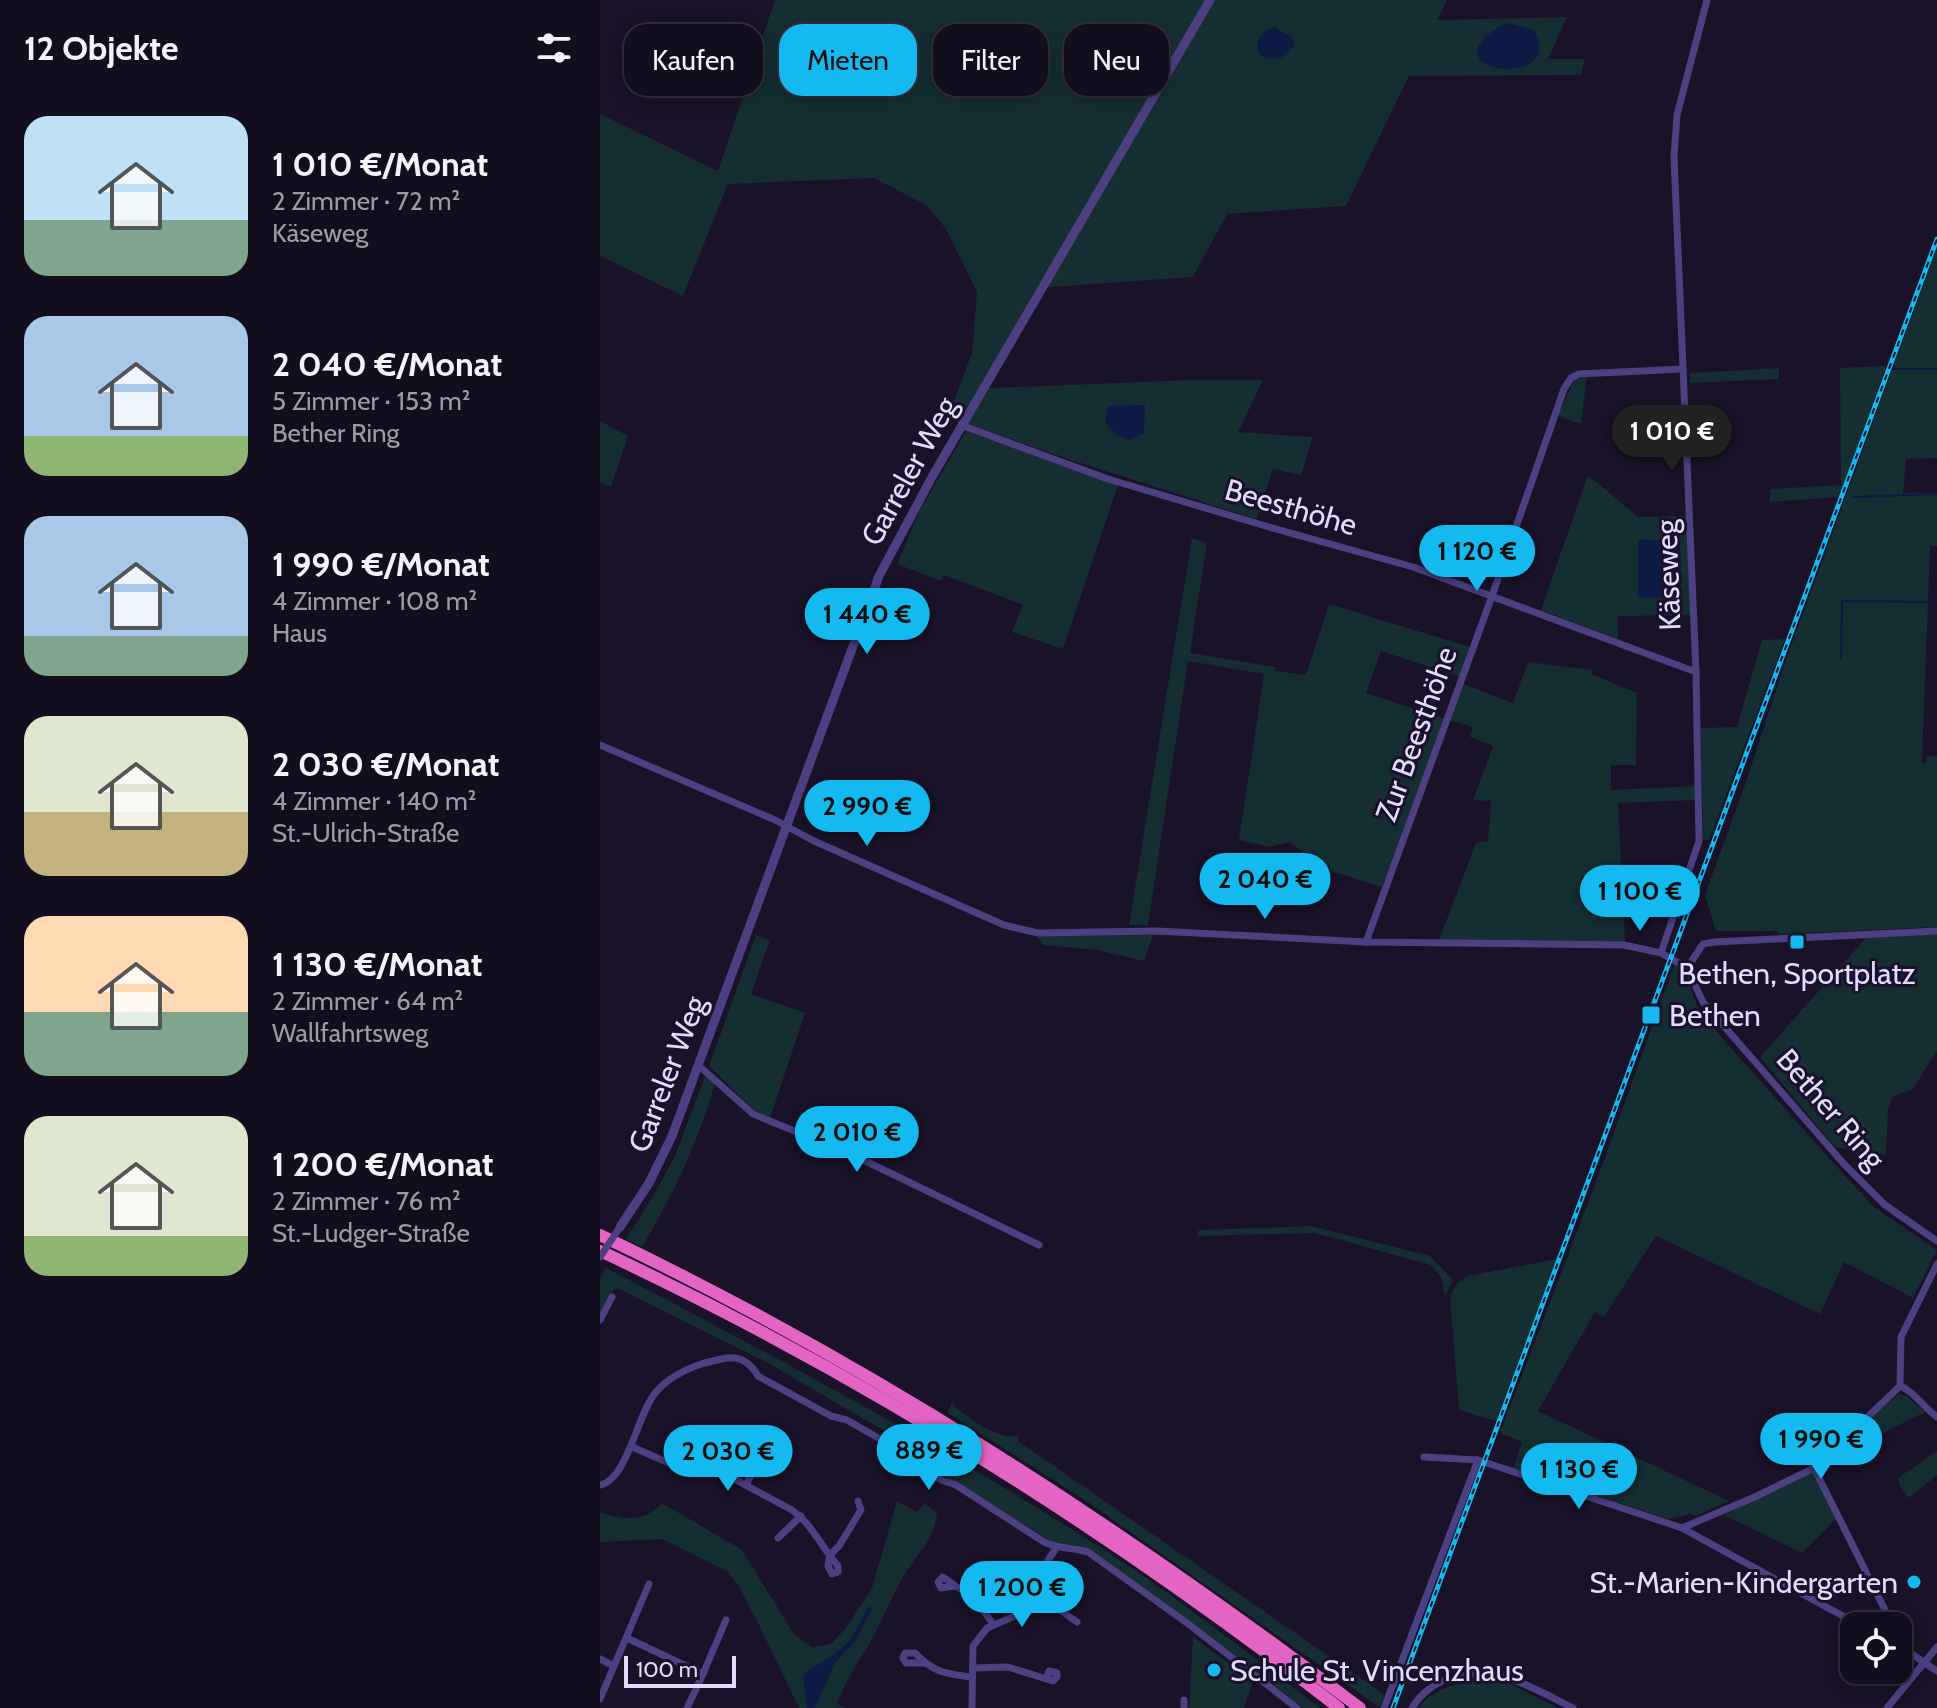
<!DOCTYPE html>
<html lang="de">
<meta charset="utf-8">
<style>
body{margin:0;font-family:Cabin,sans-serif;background:#201c2b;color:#f1f3f6;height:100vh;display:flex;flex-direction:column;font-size:30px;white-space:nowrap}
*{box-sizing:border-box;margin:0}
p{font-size:26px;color:#9d9ca4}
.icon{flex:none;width:44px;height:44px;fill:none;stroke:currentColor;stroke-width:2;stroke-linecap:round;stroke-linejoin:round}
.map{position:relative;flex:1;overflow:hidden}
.panel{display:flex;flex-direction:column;background:#130e1e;width:600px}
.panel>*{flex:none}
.top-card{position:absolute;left:24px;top:24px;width:760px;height:72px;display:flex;gap:16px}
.fabs{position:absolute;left:1240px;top:1612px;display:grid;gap:16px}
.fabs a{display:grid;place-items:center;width:72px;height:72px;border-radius:16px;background:#130e1e;box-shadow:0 4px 20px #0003,0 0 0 2px #322e3c;font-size:40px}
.scale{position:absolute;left:24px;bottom:20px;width:112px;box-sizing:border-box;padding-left:8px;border:4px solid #e3dbfd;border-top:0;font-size:22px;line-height:28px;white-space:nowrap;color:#e3dbfd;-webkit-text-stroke:6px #191228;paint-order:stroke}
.price{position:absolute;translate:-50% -68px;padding:0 18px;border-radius:28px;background:#14baef;color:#111;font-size:26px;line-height:52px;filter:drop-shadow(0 2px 4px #0008)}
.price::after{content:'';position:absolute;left:50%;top:48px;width:24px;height:18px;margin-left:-12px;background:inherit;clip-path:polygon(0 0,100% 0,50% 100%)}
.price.active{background:#222;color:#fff}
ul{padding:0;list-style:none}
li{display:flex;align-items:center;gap:24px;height:200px;padding:0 24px}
li span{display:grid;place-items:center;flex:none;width:224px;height:160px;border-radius:24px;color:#555}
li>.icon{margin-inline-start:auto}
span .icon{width:96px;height:96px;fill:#fffc;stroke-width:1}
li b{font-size:34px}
h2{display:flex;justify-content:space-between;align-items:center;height:96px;padding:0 24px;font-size:34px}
.tag{padding:0 28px;border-radius:24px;background:#130e1e;box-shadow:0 4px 20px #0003,0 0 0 2px #322e3c;font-size:28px;line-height:72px}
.tag.active{background:#14baef;color:#111}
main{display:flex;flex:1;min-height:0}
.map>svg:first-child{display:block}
.green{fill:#152e31}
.water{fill:#0e1a44}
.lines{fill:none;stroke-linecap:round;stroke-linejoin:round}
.stream{stroke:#0e1a44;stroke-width:2}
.minor{stroke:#4c4083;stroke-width:7}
.tertiary{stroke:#4c4083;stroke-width:9}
.trunk{stroke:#e464c3;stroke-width:12}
.rail-casing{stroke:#14baef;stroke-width:5}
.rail{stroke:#191228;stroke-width:2;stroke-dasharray:6;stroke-linecap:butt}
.minor-bridge{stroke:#4c4083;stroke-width:7}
.poi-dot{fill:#14baef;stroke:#191228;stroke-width:3}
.labels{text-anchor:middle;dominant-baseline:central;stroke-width:6;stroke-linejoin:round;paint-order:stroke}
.street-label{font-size:30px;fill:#e3dbfd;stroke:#191228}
.poi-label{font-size:30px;fill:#e3dbfd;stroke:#191228;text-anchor:start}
</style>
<main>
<section class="panel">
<h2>12 Objekte<svg class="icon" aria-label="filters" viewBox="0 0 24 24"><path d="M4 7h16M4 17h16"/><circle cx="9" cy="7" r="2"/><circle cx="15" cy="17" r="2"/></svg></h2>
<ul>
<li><span style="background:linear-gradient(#bfe0f5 65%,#7fa58c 0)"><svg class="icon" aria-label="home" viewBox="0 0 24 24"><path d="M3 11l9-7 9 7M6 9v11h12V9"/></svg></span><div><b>1 010 €/Monat</b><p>2 Zimmer · 72 m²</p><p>Käseweg</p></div></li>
<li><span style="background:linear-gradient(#a9c7e8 75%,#8fb573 0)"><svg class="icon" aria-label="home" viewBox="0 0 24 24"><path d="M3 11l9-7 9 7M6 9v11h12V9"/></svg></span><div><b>2 040 €/Monat</b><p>5 Zimmer · 153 m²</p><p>Bether Ring</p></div></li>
<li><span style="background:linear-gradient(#a9c7e8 75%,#7fa58c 0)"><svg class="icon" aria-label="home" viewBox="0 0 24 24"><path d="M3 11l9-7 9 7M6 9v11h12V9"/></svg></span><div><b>1 990 €/Monat</b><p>4 Zimmer · 108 m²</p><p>Haus</p></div></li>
<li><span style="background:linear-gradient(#dfe7d0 60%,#c2b280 0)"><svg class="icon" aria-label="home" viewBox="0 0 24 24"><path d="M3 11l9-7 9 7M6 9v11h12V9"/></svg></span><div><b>2 030 €/Monat</b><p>4 Zimmer · 140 m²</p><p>St.-Ulrich-Straße</p></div></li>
<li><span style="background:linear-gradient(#ffd9b3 60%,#7fa58c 0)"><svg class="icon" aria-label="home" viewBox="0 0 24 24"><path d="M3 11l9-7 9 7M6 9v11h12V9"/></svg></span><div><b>1 130 €/Monat</b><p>2 Zimmer · 64 m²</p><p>Wallfahrtsweg</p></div></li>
<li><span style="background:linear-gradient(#dfe7d0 75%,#8fb573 0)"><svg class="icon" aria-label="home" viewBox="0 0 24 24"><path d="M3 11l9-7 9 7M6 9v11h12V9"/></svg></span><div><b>1 200 €/Monat</b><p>2 Zimmer · 76 m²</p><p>St.-Ludger-Straße</p></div></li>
</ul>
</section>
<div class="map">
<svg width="1337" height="1708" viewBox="0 0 1337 1708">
<rect width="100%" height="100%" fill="#191228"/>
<g class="green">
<path d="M175,0H847L837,20L967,17L948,59H985L981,75L809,76L746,206L627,214L593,277L437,288L362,418L350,411L372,353L377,292L346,229L326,205L274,178L128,184L83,296L0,256V114L118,171Z"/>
<path d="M1337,247V458L1306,459L1303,493H1337V546H1330L1322,763H1327L1326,756H1337V927L1179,934L1178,931H1116L1105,895L1146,782L1187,657Z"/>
<path d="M1286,366L1240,497L1169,502L1171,489L1241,485L1240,368Z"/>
<path d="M1179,368V379L1090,383V373Z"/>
<path d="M987,377L981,424L958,416L974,380Z"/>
<path d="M593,380H663L638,432L713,437L701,475L673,469L656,519L468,459L368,424L389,388Z"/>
<path d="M0,421L28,436L11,487L0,482Z"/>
<path d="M366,431L518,485L463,649L412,632L423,605L344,575L341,581L297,564L320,510Z"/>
<path d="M988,475L1038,517L1087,516L1090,615L1018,616V639L941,610Z"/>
<path d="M592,538L607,543L590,653L675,667V671L706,675L729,604L870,647L860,677L781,651L766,693L844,719L782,887L704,863L705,854L690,842L669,847L639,840L664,674L588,661L548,925H529Z"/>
<path d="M1185,639L1109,840H1103L1101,728L1137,727L1162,640Z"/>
<path d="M928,662L992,670L991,674L1037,693L1036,765H1011V790L1095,786L1096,800L1018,803L1025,943L839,940L876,843L888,841L891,801L873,800L893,746L870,737L873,727L849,720L863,684L913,703Z"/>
<path d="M1337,934V1051L1312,1090L1293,1096L1288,1109L1286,1155L1235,1147L1160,1057L1266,938Z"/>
<path d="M156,935L170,940L151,994L205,1013L170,1118L154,1110L109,1066Z"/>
<path d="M553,935L544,961L497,950L443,945L437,936Z"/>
<path d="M1075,963L1085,971L1099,1012L1238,1168L1274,1207L1337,1250L1313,1298L1244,1262L1220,1314L1056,1236L1004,1317L995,1312L938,1411L1129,1501L1096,1516L1091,1514L1068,1519L913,1468L922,1442L900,1433L995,1185Z"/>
<path d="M105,1076L115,1084C98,1142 74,1194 42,1247L26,1239L52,1198L76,1154Z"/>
<path d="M711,1226L830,1256L853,1280L845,1296L841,1277L831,1265L715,1233L597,1236L599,1230Z"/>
<path d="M957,1259L896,1421L859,1410L850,1296L858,1282L868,1276Z"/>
<path d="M6,1268C176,1357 345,1447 506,1551C580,1599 650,1655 720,1708H704L587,1619L484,1547L451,1541L346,1477L347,1467L166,1362L19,1289H14L0,1315V1278Z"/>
<path d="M1298,1394L1306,1396L1325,1412L1277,1436L1269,1419Z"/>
<path d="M352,1402L356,1408C375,1421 395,1439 419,1436L418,1441L785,1695L779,1707L485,1500L348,1413Z"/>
<path d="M1337,1451V1475L1309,1498L1300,1486L1298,1478Z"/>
<path d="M1213,1470L1237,1518L1202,1553L1124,1515Z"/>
<path d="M297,1501L317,1512L325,1504L337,1513C334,1541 320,1550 306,1572C291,1597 281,1625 266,1650C254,1667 245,1684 237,1704L245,1708H199L159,1625L139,1587L128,1572L62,1539L0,1542V1512C24,1520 43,1523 62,1503L142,1550L194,1634L212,1647L231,1644L246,1628L265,1599L272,1588Z"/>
<path d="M593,1637L653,1681L644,1708H589Z"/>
<path d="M876,1678L911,1684L958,1708H819C828,1691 859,1683 876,1678Z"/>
</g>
<g class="water">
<path d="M906,23L934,30C969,93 816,72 906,23Z"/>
<path d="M675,27L692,38L695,44C686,58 679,61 662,57L657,49C658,35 663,32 675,27Z"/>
<path d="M545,405L544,433L530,440L517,435L505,422L508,406Z"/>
<path d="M1038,539L1080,542L1081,596L1038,598Z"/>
<path d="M269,1605L272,1609L255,1642L235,1663L215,1708H207L203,1675C215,1664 229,1660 241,1649C254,1638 261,1620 269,1605Z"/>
</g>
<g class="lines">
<g class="stream">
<path d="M1293,369H1337"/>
<path d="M1252,497L1337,494"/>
<path d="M1241,658L1242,601L1337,602"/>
</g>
<g class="minor">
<path d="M361,425L508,479L669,527L813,567L1096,672"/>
<path d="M0,745L175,820L214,841L404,925L438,933L557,931L766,942L1024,945L1061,953L1087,968L1103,1002L1244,1164L1285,1205L1337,1241"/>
<path d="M766,942L892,596L964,389L971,378L979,374L1083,369"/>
<path d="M1061,953L1099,841L1096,672L1074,157L1077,115L1107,0"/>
<path d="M1087,968L1103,944L1115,942L1337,931"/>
<path d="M98,1065L153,1114L255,1156L439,1245"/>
<path d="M0,1320L12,1297"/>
<path d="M1300,1386L1301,1337L1337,1264"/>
<path d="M32,1447L90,1472L112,1467L192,1510C212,1524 222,1548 238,1566V1572L232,1574L228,1566L230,1555L239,1546L261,1510L258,1501"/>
<path d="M824,1457L878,1460L1082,1528L1261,1626"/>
<path d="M1214,1468L1293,1626"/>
<path d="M0,1485C28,1479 37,1414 56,1392C72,1373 99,1363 122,1359C138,1355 150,1362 158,1376L231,1416L247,1420L285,1442L293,1452L301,1458L341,1480L356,1485L444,1542C458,1549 472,1547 488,1552L587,1623L697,1708"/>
<path d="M146,1485L162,1454"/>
<path d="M1082,1528L1157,1496L1214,1468L1300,1386C1314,1391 1324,1408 1337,1417"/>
<path d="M178,1538L201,1516"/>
<path d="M355,1586L341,1588L338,1582L343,1577L376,1600L393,1624"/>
<path d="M431,1609L450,1603L477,1622"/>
<path d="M27,1638L103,1674L126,1620"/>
<path d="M1298,1645L1337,1671"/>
<path d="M0,1659L14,1666"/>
<path d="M323,1663H306L303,1658L305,1653H315C333,1672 345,1674 371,1677"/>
<path d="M373,1668L408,1667L453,1681L457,1677V1673L449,1671L447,1677"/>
<path d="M0,1699L49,1584"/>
<path d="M87,1708L103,1674"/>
<path d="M372,1708L373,1646L387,1628L431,1609L429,1590L456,1548"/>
<path d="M584,1708V1700"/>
<path d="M784,1708L878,1460"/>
<path d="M812,1708C820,1694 835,1683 850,1678C895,1663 933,1688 973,1708"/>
<path d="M1287,1708L1337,1647"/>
</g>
<path class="tertiary" d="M20,1227L49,1183L72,1136L279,576L332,477L610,0"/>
<g class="trunk">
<path d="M0,1235C273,1365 519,1526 760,1708"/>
<path d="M0,1251C263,1374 509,1530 739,1708"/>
</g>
<defs>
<path id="rail" d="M793,1708L1337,239"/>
</defs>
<use href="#rail" class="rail-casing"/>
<use href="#rail" class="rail"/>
<path class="minor-bridge" d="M0,1257L20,1227"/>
</g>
<g class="poi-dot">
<rect x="1189" y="934" width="16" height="16" rx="4"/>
<rect x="1041" y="1005" width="20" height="20" rx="4"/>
<circle cx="1314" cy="1582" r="8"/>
<circle cx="614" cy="1670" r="8"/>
</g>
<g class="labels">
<g class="street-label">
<text transform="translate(309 471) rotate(-61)">Garreler Weg</text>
<text transform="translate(691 507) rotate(16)">Beesthöhe</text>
<text transform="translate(1068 575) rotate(-92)">Käseweg</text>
<text transform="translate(816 734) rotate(-70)">Zur Beesthöhe</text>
<text transform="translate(67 1074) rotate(-69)">Garreler Weg</text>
<text transform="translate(1231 1109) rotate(49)">Bether Ring</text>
</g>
<g class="poi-label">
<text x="1197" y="973" text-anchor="middle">Bethen, Sportplatz</text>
<text x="1069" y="1015">Bethen</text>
<text x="1298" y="1582" text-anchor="end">St.-Marien-Kindergarten</text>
<text x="630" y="1670">Schule St. Vincenzhaus</text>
</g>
</g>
</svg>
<div class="fabs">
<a><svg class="icon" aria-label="locate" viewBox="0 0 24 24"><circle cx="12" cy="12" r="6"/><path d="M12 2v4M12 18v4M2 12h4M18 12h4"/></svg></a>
</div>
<div class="scale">100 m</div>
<b class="price active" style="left:1072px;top:473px">1 010 €</b>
<b class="price" style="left:877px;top:593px">1 120 €</b>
<b class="price" style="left:267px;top:656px">1 440 €</b>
<b class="price" style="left:267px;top:848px">2 990 €</b>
<b class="price" style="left:665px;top:921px">2 040 €</b>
<b class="price" style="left:1040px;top:933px">1 100 €</b>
<b class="price" style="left:257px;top:1174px">2 010 €</b>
<b class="price" style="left:1221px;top:1481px">1 990 €</b>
<b class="price" style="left:329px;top:1492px">889 €</b>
<b class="price" style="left:128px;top:1493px">2 030 €</b>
<b class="price" style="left:979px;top:1511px">1 130 €</b>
<b class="price" style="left:422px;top:1629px">1 200 €</b>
<div class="top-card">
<a class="tag">Kaufen</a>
<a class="tag active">Mieten</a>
<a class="tag">Filter</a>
<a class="tag">Neu</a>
</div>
</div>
</main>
